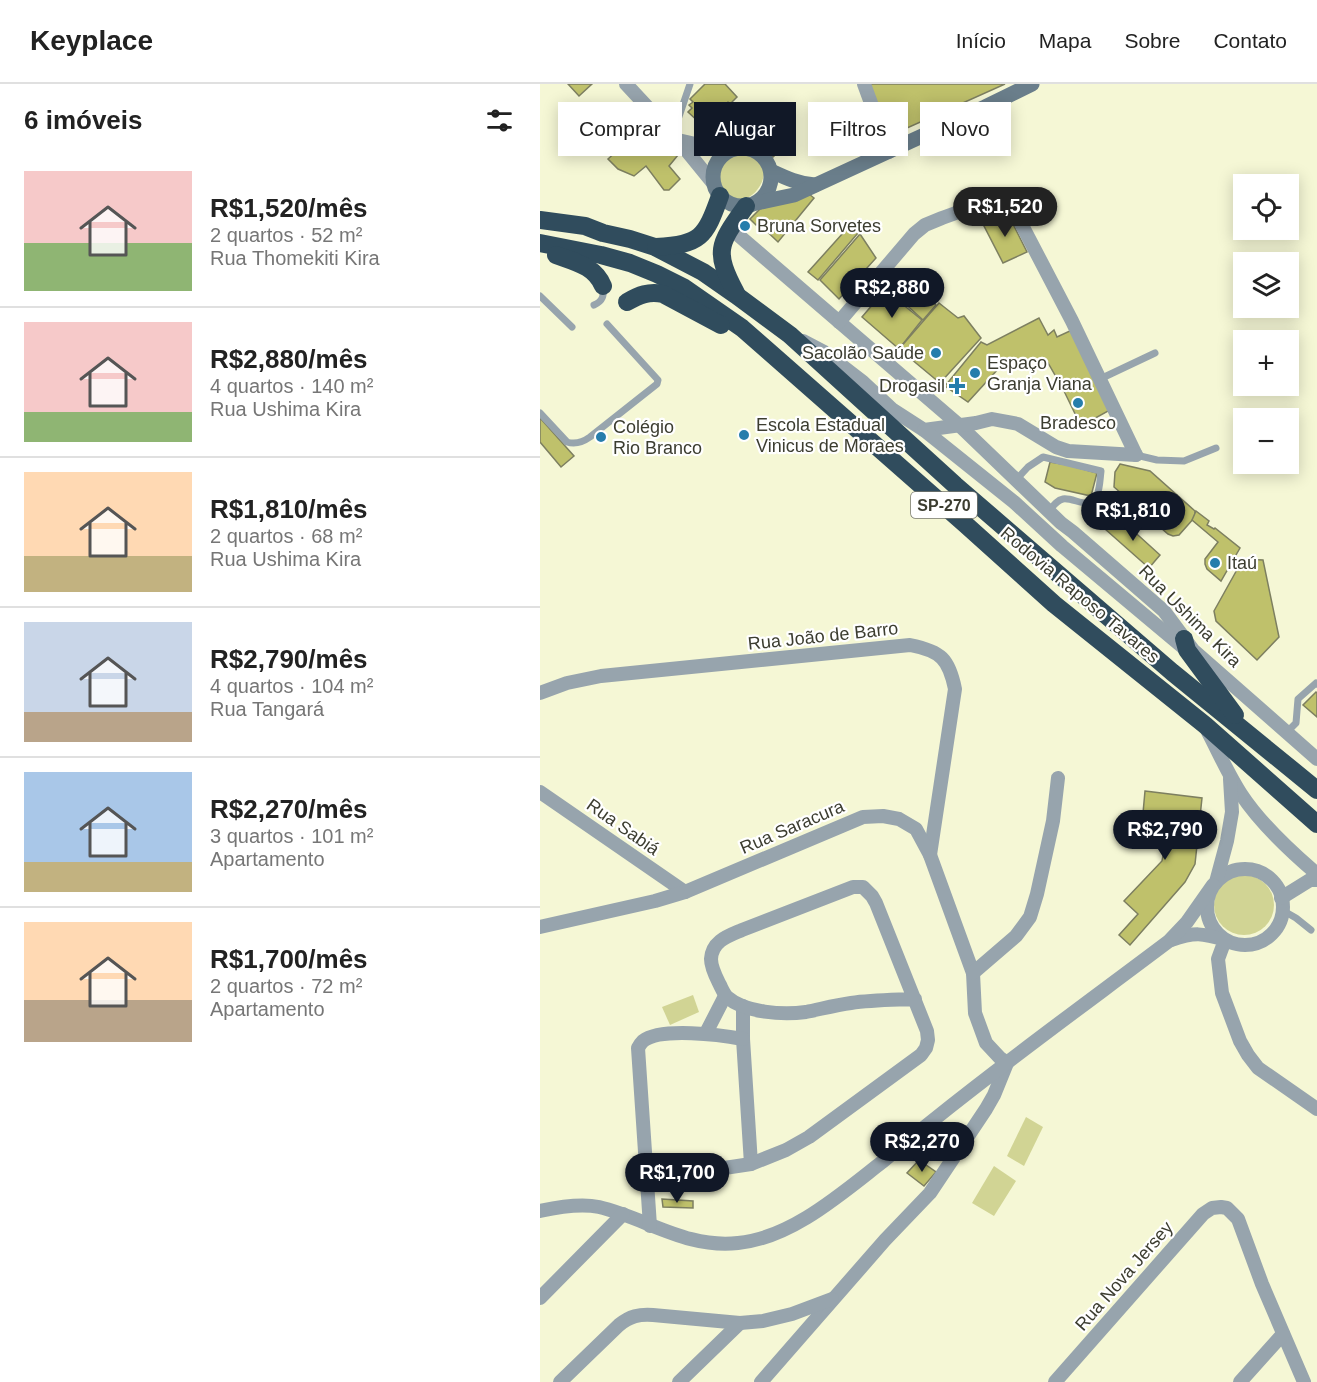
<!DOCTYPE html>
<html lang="pt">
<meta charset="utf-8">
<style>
body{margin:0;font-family:Arial,sans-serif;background:#f6f6f6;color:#222;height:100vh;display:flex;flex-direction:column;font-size:22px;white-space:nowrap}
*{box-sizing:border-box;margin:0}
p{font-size:20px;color:#767676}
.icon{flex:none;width:33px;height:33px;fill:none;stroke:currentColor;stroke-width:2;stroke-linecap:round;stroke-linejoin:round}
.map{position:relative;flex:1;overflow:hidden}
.details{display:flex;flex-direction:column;background:#fff;width:540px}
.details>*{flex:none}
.banner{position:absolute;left:18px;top:18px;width:570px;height:54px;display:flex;gap:12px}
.fabs{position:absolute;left:693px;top:90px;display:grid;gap:12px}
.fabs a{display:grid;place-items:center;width:66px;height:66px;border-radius:0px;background:#fff;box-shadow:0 3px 15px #0003;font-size:30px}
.price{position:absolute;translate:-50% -51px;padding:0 14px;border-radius:21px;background:#111827;color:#fff;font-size:20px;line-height:39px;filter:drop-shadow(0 2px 3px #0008)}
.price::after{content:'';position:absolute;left:50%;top:36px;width:18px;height:14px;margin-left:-9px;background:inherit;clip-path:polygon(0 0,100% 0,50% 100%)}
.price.on{background:#222;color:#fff}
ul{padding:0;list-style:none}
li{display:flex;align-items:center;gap:18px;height:150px;padding:0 24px}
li+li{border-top:2px solid #e0e0e0}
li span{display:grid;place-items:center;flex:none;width:168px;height:120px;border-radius:0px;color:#555}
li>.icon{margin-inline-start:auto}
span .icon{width:72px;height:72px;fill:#fffc;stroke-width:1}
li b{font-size:26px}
h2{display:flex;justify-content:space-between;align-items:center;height:72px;padding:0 24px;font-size:26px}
.tag{padding:0 21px;border-radius:0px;background:#fff;box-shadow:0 3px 15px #0003;font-size:21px;line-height:54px}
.tag.on{background:#111827;color:#fff}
header{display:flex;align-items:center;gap:36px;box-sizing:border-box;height:84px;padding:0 30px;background:#fff;border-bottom:2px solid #e0e0e0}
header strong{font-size:28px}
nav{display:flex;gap:33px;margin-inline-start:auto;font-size:21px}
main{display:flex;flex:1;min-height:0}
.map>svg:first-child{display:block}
.park{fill:#d1d494}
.building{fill:#bfc16b;stroke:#7d7f60;stroke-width:1.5}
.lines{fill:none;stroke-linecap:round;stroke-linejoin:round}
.lane{stroke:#97a4ad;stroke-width:7}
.street{stroke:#97a4ad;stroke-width:14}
.secondary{stroke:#6a7e8b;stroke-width:15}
.highway{stroke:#304c5d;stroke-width:18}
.poi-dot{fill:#267dac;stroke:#fff;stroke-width:2}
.labels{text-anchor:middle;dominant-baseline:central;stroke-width:4.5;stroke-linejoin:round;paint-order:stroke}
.shield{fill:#fff;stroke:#76776e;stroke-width:1.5}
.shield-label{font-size:16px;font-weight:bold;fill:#3c3d30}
.poi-label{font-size:18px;fill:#3c3d30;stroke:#fff;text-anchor:start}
.street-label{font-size:18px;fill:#3c3d30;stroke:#fff}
</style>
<header>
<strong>Keyplace</strong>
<nav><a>Início</a><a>Mapa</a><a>Sobre</a><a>Contato</a></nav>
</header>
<main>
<section class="details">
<h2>6 imóveis<svg class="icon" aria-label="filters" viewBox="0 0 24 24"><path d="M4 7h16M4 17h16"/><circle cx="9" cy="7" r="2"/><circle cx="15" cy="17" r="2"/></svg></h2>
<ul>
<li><span style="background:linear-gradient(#f6c9c9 60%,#8fb573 0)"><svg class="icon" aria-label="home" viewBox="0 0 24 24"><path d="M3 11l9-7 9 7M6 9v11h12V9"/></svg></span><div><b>R$1,520/mês</b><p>2 quartos · 52 m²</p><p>Rua Thomekiti Kira</p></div></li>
<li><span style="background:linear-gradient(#f6c9c9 75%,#8fb573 0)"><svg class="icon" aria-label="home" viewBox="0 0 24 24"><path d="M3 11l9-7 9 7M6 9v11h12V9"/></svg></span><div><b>R$2,880/mês</b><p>4 quartos · 140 m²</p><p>Rua Ushima Kira</p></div></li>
<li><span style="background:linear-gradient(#ffd9b3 70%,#c2b280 0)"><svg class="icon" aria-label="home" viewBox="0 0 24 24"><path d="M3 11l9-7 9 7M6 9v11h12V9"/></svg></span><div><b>R$1,810/mês</b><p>2 quartos · 68 m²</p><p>Rua Ushima Kira</p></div></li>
<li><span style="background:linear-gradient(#c9d6e8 75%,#b9a48a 0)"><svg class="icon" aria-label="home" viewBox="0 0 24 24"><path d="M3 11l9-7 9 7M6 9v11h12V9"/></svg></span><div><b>R$2,790/mês</b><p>4 quartos · 104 m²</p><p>Rua Tangará</p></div></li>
<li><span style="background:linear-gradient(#a9c7e8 75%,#c2b280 0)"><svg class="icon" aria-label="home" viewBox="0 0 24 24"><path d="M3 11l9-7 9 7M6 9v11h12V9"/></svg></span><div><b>R$2,270/mês</b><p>3 quartos · 101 m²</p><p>Apartamento</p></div></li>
<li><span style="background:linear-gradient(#ffd9b3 65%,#b9a48a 0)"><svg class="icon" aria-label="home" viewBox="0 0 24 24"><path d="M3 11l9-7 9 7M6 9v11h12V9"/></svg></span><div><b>R$1,700/mês</b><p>2 quartos · 72 m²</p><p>Apartamento</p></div></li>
</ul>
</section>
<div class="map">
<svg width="777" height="1298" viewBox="0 0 777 1298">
<rect width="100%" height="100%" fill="#f5f7d5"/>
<g class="park">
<path d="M202,64C222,69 231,89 217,106C212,113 203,116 195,119C169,106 168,67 202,64Z"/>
<circle cx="704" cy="821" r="30"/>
<path d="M153,911L159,928L130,941L122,923Z"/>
<path d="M486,1033L503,1043L484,1082L467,1072Z"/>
<path d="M454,1082L476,1097L454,1132L432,1119Z"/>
</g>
<g class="building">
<path d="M28,0H52L39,12Z"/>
<path d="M165,0H185L197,13L190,20L188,18L179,28L190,40L176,54L148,28L152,24L149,21L153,18L150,15Z"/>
<path d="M327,0H465L347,53Z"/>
<path d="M79,19L98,39L68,68L49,49Z"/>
<path d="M243,29L253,55L233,73L213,54Z"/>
<path d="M113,47L138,71L129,82L140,95L129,106H124L106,82L94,92L78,85L68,75L98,48L108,50Z"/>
<path d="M269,110L274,114L238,158L218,139L216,141L210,135L220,125Z"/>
<path d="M466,130L469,132L487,168L463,179L443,140L462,131Z"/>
<path d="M312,139L318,149L278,196L268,188Z"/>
<path d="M320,150L336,174L299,215L280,196Z"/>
<path d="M361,192L385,215L389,214L396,221L383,236L350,206Z"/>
<path d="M345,206L382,236L359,265L322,233Z"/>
<path d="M399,219L418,234L424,232L441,254L400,299L359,265Z"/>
<path d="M499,234L508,251L514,246L517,253L532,246L570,326L541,342L523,305L508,279L495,276L479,275L460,283L428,318L405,302L441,258L447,261Z"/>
<path d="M0,334L34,372L21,383L0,358Z"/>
<path d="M510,378L528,381L557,389L551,412L515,404L505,398Z"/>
<path d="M580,380L610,387L655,427V433L639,451L633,452L628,450L574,403L575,388Z"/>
<path d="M656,427L669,437L667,441L674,445L675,444L700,464L681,497L667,485L665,480V475L678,458L652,436Z"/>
<path d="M577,432L620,471L609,484L565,445Z"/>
<path d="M703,475L723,476L739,553L717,576L676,537L674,527Z"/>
<path d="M776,608L777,609V633L763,621Z"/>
<path d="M605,707L662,714L655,780L645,798L590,861L579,851L598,830L584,817L622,777L627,752L644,754L647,734L603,729Z"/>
<path d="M379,1076L396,1088L384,1102L367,1089Z"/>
<path d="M122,1115L153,1117V1124L123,1123Z"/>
</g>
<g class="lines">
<g class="lane">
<path d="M133,50L150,0"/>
<path d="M0,212L32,243"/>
<path d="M54,221C63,217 64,212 63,202"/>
<path d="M560,295L615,269"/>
<path d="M0,329L27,358C36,361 43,358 50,353L117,300L118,296L67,240"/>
<path d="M596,371L617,376L644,377L676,364"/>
<path d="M476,396L488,383L503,373L561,387C560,395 560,404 557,411C552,428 534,413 523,415C517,416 513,422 509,427"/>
<path d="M747,648L756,639L758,615L776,599L777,600"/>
<path d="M742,826L756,834L771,846"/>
</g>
<g class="street">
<path d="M86,0L138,56L173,99"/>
<path d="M324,0L349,68"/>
<path d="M138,56L186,67"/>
<path d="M190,144L419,341L521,439L533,448L624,527L653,566L777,675"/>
<path d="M299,238L374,150L385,141L402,134L460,113L467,116L472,122L532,237L596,371"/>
<path d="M263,257L284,268L323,298L353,326L384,346L436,339L452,335L478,340L516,363L528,367L596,371"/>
<path d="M384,346L474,418L522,462L645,565"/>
<path d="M0,609L27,599L61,592L370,561C401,567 409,575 415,605L390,771"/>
<path d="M668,648C679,669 688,690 701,710C720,739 750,767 777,790"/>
<path d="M0,708L145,808"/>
<circle cx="705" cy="823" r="38"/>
<path d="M676,798L687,757L692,728L690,695"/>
<path d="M741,814L770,796H777"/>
<path d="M0,843L115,817L145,808L323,733L343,732L359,735L376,745L390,771L433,889L435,929L446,959L460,974L467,979L454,1011L446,1025L390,1109L345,1156L221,1298"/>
<path d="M631,856C655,848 662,849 685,856L678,875L682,909L700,957L708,971L718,984L777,1025"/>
<path d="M433,889L476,852L490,833L497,810L513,737L518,694"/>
<path d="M203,922V955L211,1080"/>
<path d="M166,949L185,912"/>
<path d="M171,1086L211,1080L246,1066L269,1053L381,971L386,964L388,956L387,947L336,819L332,812L323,803H313L202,846C188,852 172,857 171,875C171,884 176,893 180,901C182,905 184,910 187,913C205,929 243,931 266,928C281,925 296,921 311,919C332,916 353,916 375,915"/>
<path d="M0,1127C18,1123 40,1119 59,1123C106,1134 147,1165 198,1159C251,1154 301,1110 342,1078C372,1053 403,1028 434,1004C498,954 564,906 629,857L647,838L673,801"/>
<path d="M110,1142L98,964C99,962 101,959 103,957C121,943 181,951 203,955"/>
<path d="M0,1214L83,1130"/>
<path d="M20,1298L79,1241C90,1232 99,1230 113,1231L200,1239L223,1237L252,1230L292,1215"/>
<path d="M139,1298L200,1239"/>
<path d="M515,1298L663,1130L672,1124L681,1123L687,1124L698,1135L722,1200L764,1298"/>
<path d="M700,1298L743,1250"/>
</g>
<g class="secondary">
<circle cx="202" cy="93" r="29"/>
<path d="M231,87C246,94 259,100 275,101"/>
<path d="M216,119L254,111L445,23L492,0"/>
</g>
<g class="highway">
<path d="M0,136L45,142L63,149L90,155L115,163L163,188L196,211L250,251L415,401L632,588L777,706"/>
<path d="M0,159L61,171L90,179L117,190L143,203L202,244L425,440L514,520L665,641L777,740"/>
<path d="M116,163C161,160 165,154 180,112"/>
<path d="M16,171C35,178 55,182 63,202"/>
<path d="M196,209C173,166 179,160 206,122"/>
<path d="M87,218C99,211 109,207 123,210L181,241"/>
<path d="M644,555L647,566L695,631"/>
</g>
</g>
<g class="poi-dot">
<circle cx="205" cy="142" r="6"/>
<circle cx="396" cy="269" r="6"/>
<circle cx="435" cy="289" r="6"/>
<path d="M414 293h6v6h6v6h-6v6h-6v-6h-6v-6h6z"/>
<circle cx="538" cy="319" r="6"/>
<circle cx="204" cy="351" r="6"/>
<circle cx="61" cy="353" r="6"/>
<circle cx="675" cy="479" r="6"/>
</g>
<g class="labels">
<rect class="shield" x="371" y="408" width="66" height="26" rx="4.5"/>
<g class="shield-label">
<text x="404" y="421">SP-270</text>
</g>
<g class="poi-label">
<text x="217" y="142">Bruna Sorvetes</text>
<text x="384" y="269" text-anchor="end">Sacolão Saúde</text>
<text x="447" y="279">Espaço<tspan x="447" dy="21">Granja Viana</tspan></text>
<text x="405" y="302" text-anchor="end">Drogasil</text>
<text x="538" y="339" text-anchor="middle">Bradesco</text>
<text x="216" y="341">Escola Estadual<tspan x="216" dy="21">Vinicus de Moraes</tspan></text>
<text x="73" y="343">Colégio<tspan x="73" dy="21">Rio Branco</tspan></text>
<text x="687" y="479">Itaú</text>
</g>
<g class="street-label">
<text transform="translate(540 511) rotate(40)">Rodovia Raposo Tavares</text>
<text transform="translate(650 532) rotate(45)">Rua Ushima Kira</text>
<text transform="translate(283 552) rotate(-6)">Rua João de Barro</text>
<text transform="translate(83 743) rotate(35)">Rua Sabiá</text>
<text transform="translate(252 743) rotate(-23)">Rua Saracura</text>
<text transform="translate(584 1192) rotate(-49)">Rua Nova Jersey</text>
</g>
</g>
</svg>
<div class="fabs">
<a><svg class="icon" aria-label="locate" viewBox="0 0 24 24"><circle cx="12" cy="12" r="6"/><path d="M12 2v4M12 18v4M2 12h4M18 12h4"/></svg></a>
<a><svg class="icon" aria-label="layers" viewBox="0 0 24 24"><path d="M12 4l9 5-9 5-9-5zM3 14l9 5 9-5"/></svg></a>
<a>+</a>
<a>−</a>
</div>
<b class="price on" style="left:465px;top:154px">R$1,520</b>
<b class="price" style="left:352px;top:235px">R$2,880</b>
<b class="price" style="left:593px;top:458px">R$1,810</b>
<b class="price" style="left:625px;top:777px">R$2,790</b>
<b class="price" style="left:382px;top:1089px">R$2,270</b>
<b class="price" style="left:137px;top:1120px">R$1,700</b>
<div class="banner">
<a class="tag">Comprar</a>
<a class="tag on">Alugar</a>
<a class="tag">Filtros</a>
<a class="tag">Novo</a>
</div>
</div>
</main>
